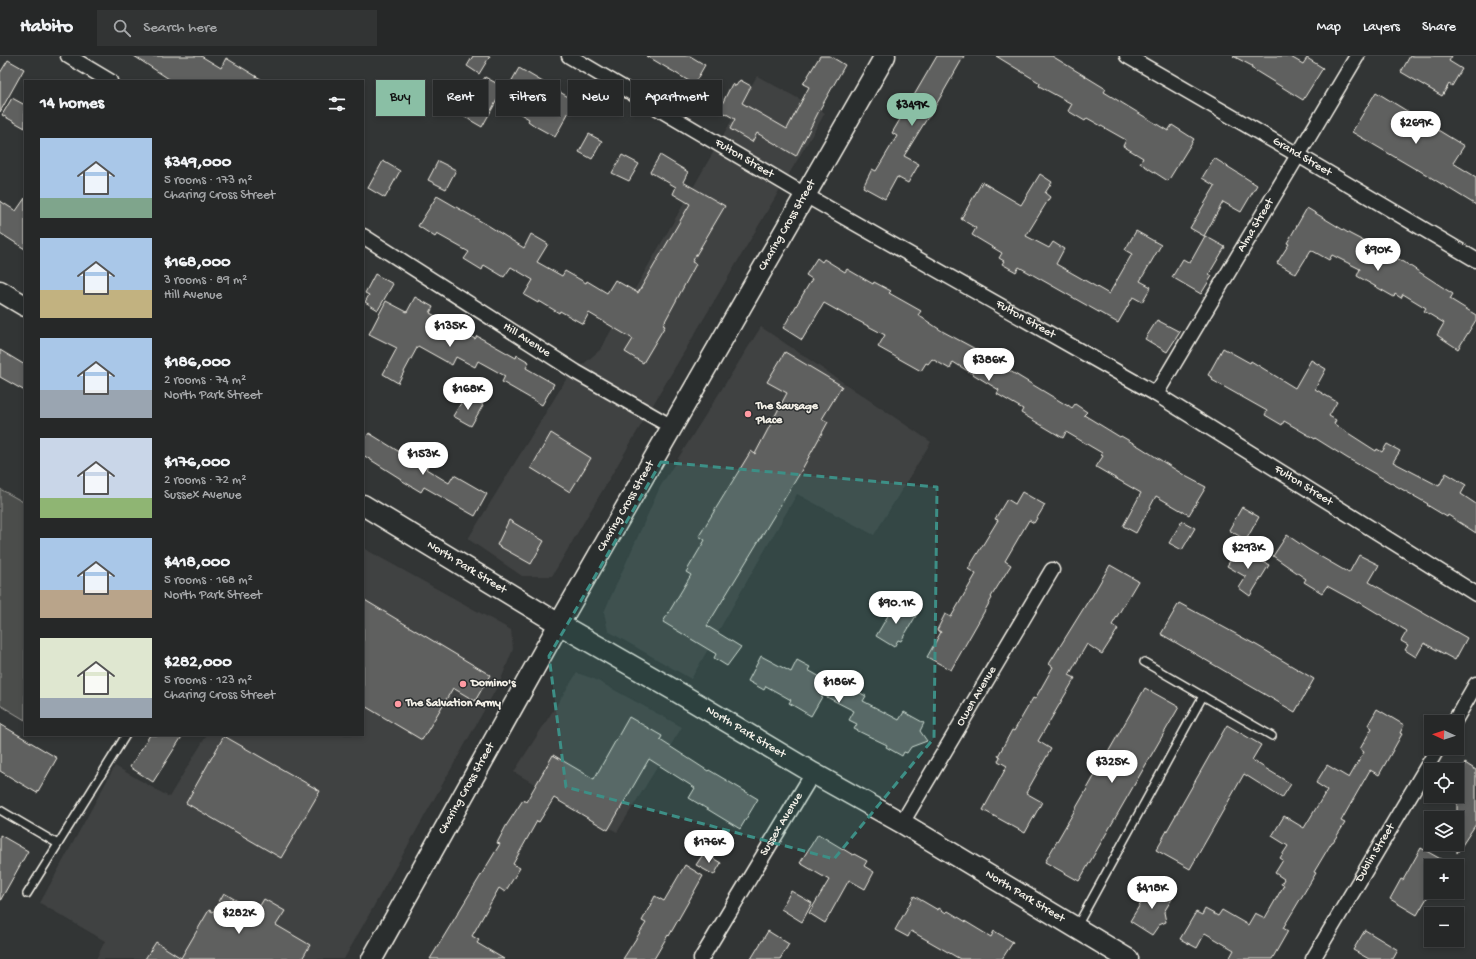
<!DOCTYPE html>
<meta charset="utf-8">
<style>
body{margin:0;font-family:"Gochi Hand",sans-serif;background:#323434;color:#f1f3f6;height:100vh;display:flex;flex-direction:column;font-size:15px;white-space:nowrap}
*{box-sizing:border-box;margin:0}
p{font-size:13px;color:#a4a6a8}
.icon{flex:none;width:22px;height:22px;fill:none;stroke:currentColor;stroke-width:2;stroke-linecap:round;stroke-linejoin:round}
.map{position:relative;flex:1;overflow:hidden}
.drawer{position:absolute;left:24px;top:24px;width:340px;height:656px;display:flex;flex-direction:column;background:#262828;border-radius:0px;box-shadow:0 2px 6px #0003,0 0 0 1px #424445}
.drawer>*{flex:none}
.guide{position:absolute;left:376px;top:24px;width:380px;height:36px;display:flex;gap:8px}
.needle{width:26px;rotate:273deg}
.tools{position:absolute;left:1424px;top:659px;display:grid;gap:8px}
.tools a{display:grid;place-items:center;width:40px;height:40px;border-radius:0px;background:#262828;box-shadow:0 2px 6px #0003,0 0 0 1px #424445;font-size:20px}
.price{position:absolute;translate:-50% -34px;padding:0 9px;border-radius:14px;background:#fff;color:#222;font-size:13px;line-height:26px;filter:drop-shadow(0 1px 2px #0008)}
.price::after{content:'';position:absolute;left:50%;top:24px;width:12px;height:9px;margin-left:-6px;background:inherit;clip-path:polygon(0 0,100% 0,50% 100%)}
.price.active{background:#8abfa5;color:#111}
ul{padding:0;list-style:none}
li{display:flex;align-items:center;gap:12px;height:100px;padding:0 16px}
li span{display:grid;place-items:center;flex:none;width:112px;height:80px;border-radius:0px;color:#555}
li>.icon{margin-inline-start:auto}
span .icon{width:48px;height:48px;fill:#fffc;stroke-width:1}
li b{font-size:17px}
h2{display:flex;justify-content:space-between;align-items:center;height:48px;padding:0 16px;font-size:17px}
.tag{padding:0 14px;border-radius:0px;background:#262828;box-shadow:0 2px 6px #0003,0 0 0 1px #424445;font-size:14px;line-height:36px}
.tag.active{background:#8abfa5;color:#111}
header{display:flex;align-items:center;gap:24px;box-sizing:border-box;height:56px;padding:0 20px;background:#262828;border-bottom:1px solid #424445}
header strong{font-size:19px}
nav{display:flex;gap:22px;margin-inline-start:auto;font-size:14px}
.search{width:280px;height:36px;background:#323434;display:flex;align-items:center;gap:10px;box-sizing:border-box;padding:0 14px;border-radius:0px;color:#a4a6a8;font-size:15px}
.map>svg:first-child{display:block}
.built{fill:#404242}
.green{fill:#4b4d4c;stroke:#a09f9a}
.building{fill:#5f605f;stroke:#f4f1e8}
.lines{fill:none;stroke-linecap:round;stroke-linejoin:round}
.lane-casing{stroke:#f4f1e8;stroke-width:10}
.street-casing{stroke:#f4f1e8;stroke-width:17}
.secondary-casing{stroke:#f4f1e8;stroke-width:23}
.lane{stroke:#2a2d2e;stroke-width:7}
.street{stroke:#2a2d2e;stroke-width:14}
.secondary{stroke:#2a2d2e;stroke-width:20}
.marked{fill:#3d8f86;fill-opacity:0.2;stroke:#3d8f86;stroke-width:3;stroke-dasharray:8 5;stroke-linejoin:round}
.poi-dot{fill:#ff9aa2;stroke:#2a2d2e;stroke-width:1.5}
.labels{text-anchor:middle;dominant-baseline:central;stroke-width:3;stroke-linejoin:round;paint-order:stroke}
.street-label{font-size:12px;fill:#f4f1e8;stroke:#2a2d2e}
.poi-label{font-size:12px;font-weight:bold;fill:#f4f1e8;stroke:#2a2d2e;text-anchor:start}
</style>
<header>
<strong>Habito</strong>
<div class="search"><svg class="icon" aria-label="search" viewBox="0 0 24 24"><circle cx="10" cy="10" r="6"/><path d="M15 15l6 6"/></svg>Search here</div>
<nav><a>Map</a><a>Layers</a><a>Share</a></nav>
</header>
<div class="map">
<svg width="1476" height="903" viewBox="0 0 1476 903">
<rect width="100%" height="100%" fill="#323535"/>
<filter id="ink" filterUnits="userSpaceOnUse"><feTurbulence type="fractalNoise" baseFrequency=".025" numOctaves="2"/><feDisplacementMap in="SourceGraphic" scale="8" xChannelSelector="R" yChannelSelector="G"/><feConvolveMatrix kernelMatrix="1 2 1 2 8 2 1 2 1" color-interpolation-filters="sRGB"/></filter>
<g filter="url(#ink)">
<g class="built">
<path d="M757,20L825,57L552,520H522L468,483L567,322L600,294Z"/>
<path d="M761,271L931,386L874,479L797,438L691,623L608,575L604,556L660,431Z"/>
<path d="M363,492L511,574L513,593L500,626L344,903H96L105,885L40,847L115,710L169,741L207,679H363Z"/>
<path d="M577,617L594,623L682,671L617,776L514,716Z"/>
</g>
<path class="green" d="M0,433L25,447V664L0,649Z"/>
<g class="building">
<path d="M134,0H201L221,12L226,2L264,25H172Z"/>
<path d="M473,0H490L479,18L467,10Z"/>
<path d="M647,0H690L705,9L694,28Z"/>
<path d="M820,0H830L845,9L820,53L796,100L757,77L752,86L730,73L735,63L719,54L732,28L736,30L740,24L751,30L742,47L787,73L809,31L803,28Z"/>
<path d="M937,0H964L929,61H928L904,100L919,108L908,127L897,121L885,143L863,131L872,113L876,115L897,80L892,77Z"/>
<path d="M996,0H1052L1106,33L1104,36L1168,75L1172,69L1194,83L1168,125L1140,107L1143,102L1123,90L1126,84L1087,62L1085,65L1068,55L1072,48L1039,30L1040,27Z"/>
<path d="M1233,0H1289L1303,8L1307,2L1323,12L1303,44L1251,12L1252,10Z"/>
<path d="M1410,0H1452L1449,5L1462,13L1452,30L1449,28L1442,40L1401,16Z"/>
<path d="M8,4L24,13L0,56V17Z"/>
<path d="M519,12L575,45L555,81L535,70L528,65L529,63L497,44L482,71L463,60L485,21L507,33Z"/>
<path d="M1376,36L1464,90L1453,107L1476,121V149L1417,113V114L1352,76Z"/>
<path d="M12,42L25,49V72L2,59Z"/>
<path d="M589,78L602,85L592,103L579,96Z"/>
<path d="M622,99L639,108L629,125L612,117Z"/>
<path d="M660,99L688,116L683,126L725,150L692,206L696,208L663,269L665,270L643,307L625,296L633,283L589,257L583,268L560,255L559,257L539,245L538,247L524,239L533,224L511,211L504,221L484,209L482,214L464,203L469,196L437,178L435,181L418,170L437,140L489,170L524,192L531,178L548,188L537,206L562,220L565,215L586,227L587,225L607,237L615,224L638,237L690,148L673,138L676,131L650,116Z"/>
<path d="M1214,102L1257,129L1241,156L1223,146L1204,180L1190,172L1215,130L1202,122Z"/>
<path d="M383,105L400,115L385,142L368,132Z"/>
<path d="M438,105L456,114L446,133L428,124Z"/>
<path d="M1040,118L1052,126L1045,137L1050,141L1026,180L1049,192L1053,186L1064,193L1056,208L1109,238L1132,198L1125,194L1136,175L1161,189L1140,225L1151,231L1142,246L1133,241L1118,267L1019,211L1016,216L1002,208L1004,205L999,202L1002,197L972,179L976,172L961,163L982,126L1021,149Z"/>
<path d="M25,142V193L0,177V145L16,155Z"/>
<path d="M1307,152L1350,178L1404,206L1453,238L1450,243L1476,259V264L1458,293L1437,279L1444,267L1424,255L1426,252L1403,238L1401,242L1395,238L1394,241L1357,220L1360,213L1332,199L1329,204L1311,194L1296,218L1277,207L1289,188L1287,187Z"/>
<path d="M1205,180L1225,191L1209,218L1212,220L1201,238L1172,221L1183,203L1190,207Z"/>
<path d="M817,202L822,206L824,203L845,216L847,213L873,228L874,226L891,235L889,237L921,255L918,259L942,275L996,304L995,306L1068,350V349L1072,352L1075,348L1087,356L1084,359L1120,381L1121,380L1140,391L1187,421L1206,431L1189,459L1156,440L1136,477L1123,470L1141,437L1096,411L1103,400L1101,399L1102,397L1066,376L1063,382L1021,357L1023,353L997,338L999,334L953,306L950,313L932,303L928,308L926,307L921,315L878,291L885,279L849,260V261L824,247L802,284L783,272L812,223L806,219Z"/>
<path d="M375,218L393,228L378,254L365,246L369,239L365,237Z"/>
<path d="M415,241L433,251L430,257L475,283L477,280L516,302L517,299L529,306L526,312L554,328L542,349L502,326L505,320L478,305L475,311L456,301L452,309L418,290L398,327L383,318L397,292L369,278L386,245L407,256Z"/>
<path d="M1157,264L1180,276L1167,296L1145,283Z"/>
<path d="M1223,292L1250,307L1251,305L1295,332L1311,304L1326,313L1315,333L1337,346L1329,360L1336,364L1334,368L1376,395L1377,393L1382,396L1387,388L1400,395L1393,406L1439,430L1446,417L1466,429L1461,438L1476,448V477L1448,459L1447,461L1427,449L1428,448L1347,402L1315,382V383L1284,365L1282,369L1265,359L1267,355L1212,324L1213,322L1208,319Z"/>
<path d="M0,294L25,309V335L0,321Z"/>
<path d="M785,296L842,330L822,363L828,366L800,417L707,570L741,591L727,610L714,602L716,598L663,566L691,519L686,516L705,484L699,480L751,395L755,398L787,337L767,326Z"/>
<path d="M466,339L483,349L471,370L453,360Z"/>
<path d="M369,377L414,405L417,400L429,407L426,413L449,427L454,419L487,438L475,460L424,431L421,436L401,424V423L363,399V386Z"/>
<path d="M551,377L591,402L570,436L531,412Z"/>
<path d="M1022,436L1045,449L1034,467L1029,464L1005,505L1011,509L991,541L992,542L951,614L927,601L941,576L937,574L945,558L951,561L976,518L968,513L998,464L995,463L1007,443L1015,448Z"/>
<path d="M1242,451L1259,461L1246,484L1229,474Z"/>
<path d="M509,464L544,485L531,508L497,489Z"/>
<path d="M1182,465L1195,472L1182,494L1169,487Z"/>
<path d="M1287,479L1309,494L1349,517L1359,499L1379,509L1369,526L1467,582L1455,604L1424,587L1416,601L1405,594L1408,589L1401,585L1407,575L1359,546L1358,547L1327,530L1322,537L1304,526L1306,523L1273,500Z"/>
<path d="M1238,492L1269,509L1250,540L1239,532L1246,521L1227,510Z"/>
<path d="M1110,509L1138,525L1112,569L1118,573L1102,598L1087,588L1069,619L1075,622L1038,685L1051,693L1026,737L1042,746L1025,777L983,754L1007,710L998,705L1000,701L998,700L1012,674L1014,675L1033,642L1035,643L1053,611L1049,608L1090,542H1091Z"/>
<path d="M363,543L490,619L475,645L453,632L422,684L363,649Z"/>
<path d="M896,546L917,558L901,585L898,584L894,591L876,580Z"/>
<path d="M1179,547L1258,590L1314,623L1295,656L1161,578Z"/>
<path d="M761,600L791,616L797,604L810,611L808,614L843,634L845,629L866,640L863,645L899,664L904,656L924,667L920,675L927,685L911,691L907,697L904,696L902,700L886,691L887,689L854,673L857,668L849,664L854,655L823,639L811,660L789,647L791,644L766,630L764,634L748,625Z"/>
<path d="M1145,632L1179,651L1079,825L1045,806Z"/>
<path d="M1377,653L1404,669L1400,677L1402,678L1379,719L1370,714L1341,765L1345,767L1333,786H1332L1314,816L1316,817L1283,872L1288,875L1272,903H1229L1234,894L1205,877L1197,892L1180,883L1196,856L1202,859L1205,853L1218,860L1222,854L1248,869L1255,857L1265,862L1284,829L1281,828L1284,823L1275,817L1283,804L1280,802L1288,790L1272,780L1284,760L1304,772L1327,734L1316,727L1327,709L1349,722L1364,696L1360,693L1372,672L1368,669Z"/>
<path d="M629,661L662,680L660,684L708,715L709,714L758,743L740,773L689,742L695,732L649,703L608,774L554,742L539,766L537,765L513,808L520,812L505,836L499,832L472,880L479,884L477,887L504,903H430L500,788L497,787L506,770L523,744L526,746L553,699L594,723Z"/>
<path d="M0,668L57,702L37,737L0,715Z"/>
<path d="M1227,669L1261,689L1252,704L1291,728L1282,742L1244,718L1190,813L1156,794Z"/>
<path d="M150,679H183L153,726L130,711Z"/>
<path d="M224,680L320,735L281,802L186,747Z"/>
<path d="M1465,707L1476,714V768L1457,797V722Z"/>
<path d="M818,778L853,799L854,798L867,805L864,810L874,816L865,833L849,824L825,867L809,857L829,824L800,807Z"/>
<path d="M0,779L28,795L0,845Z"/>
<path d="M1421,792L1453,810H1431V835L1417,859L1390,843L1401,823L1403,824Z"/>
<path d="M704,797L721,807L714,819L696,809Z"/>
<path d="M685,809L703,820L669,880L668,879L654,903H623L646,867L642,865L655,840L664,845Z"/>
<path d="M1152,829L1173,841L1164,856L1166,866L1159,869L1152,879L1130,865Z"/>
<path d="M791,835L812,847L802,866L781,853Z"/>
<path d="M224,837L256,856L264,843L285,855L276,869L310,889L302,903H145L156,886L181,902L209,854L213,856Z"/>
<path d="M914,840L938,854L939,852L946,857L948,855L991,881L994,875L1013,886L1002,903H960L911,875L908,881L895,874Z"/>
<path d="M1365,874L1398,894L1393,903H1369L1353,894Z"/>
<path d="M768,875L789,888L780,903H751Z"/>
</g>
<g class="lines">
<defs>
<g id="lane">
<path d="M1144,606L1272,680"/>
<path d="M0,754L58,788"/>
<path d="M27,838L126,679"/>
<path d="M1077,870L1203,640"/>
</g>
<g id="street">
<path d="M68,0L110,25"/>
<path id="s1" d="M569,0L805,139L1156,338L1476,538"/>
<path id="s2" d="M1127,0L1298,99L1476,204"/>
<path id="s3" d="M363,180L576,316L672,371"/>
<path id="s4" d="M1156,338L1357,0"/>
<path d="M1454,666L1476,628"/>
<path id="s5" d="M902,767L1052,514"/>
<path id="s6" d="M701,903L813,717"/>
<path id="s7" d="M1313,903L1438,692"/>
</g>
<g id="secondary">
<path d="M0,235L25,250"/>
<path id="s8" d="M363,449L559,568L674,634L813,717L902,767L1128,903"/>
<path id="s9" d="M372,903L559,568L885,0"/>
</g>
</defs>
<use href="#lane" class="lane-casing"/>
<use href="#street" class="street-casing"/>
<use href="#secondary" class="secondary-casing"/>
<use href="#lane" class="lane"/>
<use href="#street" class="street"/>
<use href="#secondary" class="secondary"/>
</g>
</g>
<path class="marked" d="M661,406L937,431L934,682L834,803L566,731L549,600Z"/>
<g class="poi-dot">
<circle cx="748" cy="358" r="4"/>
<circle cx="463" cy="628" r="4"/>
<circle cx="398" cy="648" r="4"/>
</g>
<g class="labels">
<g class="street-label">
<text stroke="none"><textPath href="#s2" startOffset="202">Grand Street</textPath></text>
<text stroke="none"><textPath href="#s1" startOffset="203">Fulton Street</textPath></text>
<text stroke="none"><textPath href="#s4" startOffset="196">Alma Street</textPath></text>
<text stroke="none"><textPath href="#s9" startOffset="843">Charing Cross Street</textPath></text>
<text stroke="none"><textPath href="#s1" startOffset="527">Fulton Street</textPath></text>
<text stroke="none"><textPath href="#s3" startOffset="194">Hill Avenue</textPath></text>
<text stroke="none"><textPath href="#s1" startOffset="851">Fulton Street</textPath></text>
<text stroke="none"><textPath href="#s9" startOffset="519">Charing Cross Street</textPath></text>
<text stroke="none"><textPath href="#s8" startOffset="121">North Park Street</textPath></text>
<text stroke="none"><textPath href="#s5" startOffset="147">Owen Avenue</textPath></text>
<text stroke="none"><textPath href="#s8" startOffset="445">North Park Street</textPath></text>
<text stroke="none"><textPath href="#s9" startOffset="195">Charing Cross Street</textPath></text>
<text stroke="none"><textPath href="#s6" startOffset="157">Sussex Avenue</textPath></text>
<text stroke="none"><textPath href="#s7" startOffset="123">Dublin Street</textPath></text>
<text stroke="none"><textPath href="#s8" startOffset="769">North Park Street</textPath></text>
</g>
<g class="poi-label">
<text x="756" y="351">The Sausage<tspan x="756" dy="14">Place</tspan></text>
<text x="471" y="628">Domino's</text>
<text x="406" y="648">The Salvation Army</text>
</g>
</g>
</svg>
<div class="tools">
<a><svg class="needle" viewBox="-14 -14 28 28"><path d="M0-13l5 13h-10z" fill="#e53935"/><path d="M0 13l5-13h-10z" fill="#a4a6a8"/></svg></a>
<a><svg class="icon" aria-label="locate" viewBox="0 0 24 24"><circle cx="12" cy="12" r="6"/><path d="M12 2v4M12 18v4M2 12h4M18 12h4"/></svg></a>
<a><svg class="icon" aria-label="layers" viewBox="0 0 24 24"><path d="M12 4l9 5-9 5-9-5zM3 14l9 5 9-5"/></svg></a>
<a>+</a>
<a>−</a>
</div>
<b class="price active" style="left:912px;top:71px">$349K</b>
<b class="price" style="left:1416px;top:89px">$269K</b>
<b class="price" style="left:1378px;top:216px">$90K</b>
<b class="price" style="left:450px;top:292px">$135K</b>
<b class="price" style="left:989px;top:326px">$386K</b>
<b class="price" style="left:468px;top:355px">$168K</b>
<b class="price" style="left:423px;top:420px">$153K</b>
<b class="price" style="left:1248px;top:514px">$293K</b>
<b class="price" style="left:896px;top:569px">$90.1K</b>
<b class="price" style="left:839px;top:648px">$186K</b>
<b class="price" style="left:1112px;top:728px">$325K</b>
<b class="price" style="left:709px;top:808px">$176K</b>
<b class="price" style="left:1152px;top:854px">$418K</b>
<b class="price" style="left:239px;top:879px">$282K</b>
<div class="guide">
<a class="tag active">Buy</a>
<a class="tag">Rent</a>
<a class="tag">Filters</a>
<a class="tag">New</a>
<a class="tag">Apartment</a>
</div>
<section class="drawer">
<h2>14 homes<svg class="icon" aria-label="filters" viewBox="0 0 24 24"><path d="M4 7h16M4 17h16"/><circle cx="9" cy="7" r="2"/><circle cx="15" cy="17" r="2"/></svg></h2>
<ul>
<li><span style="background:linear-gradient(#a9c7e8 75%,#7fa58c 0)"><svg class="icon" aria-label="home" viewBox="0 0 24 24"><path d="M3 11l9-7 9 7M6 9v11h12V9"/></svg></span><div><b>$349,000</b><p>5 rooms · 173 m²</p><p>Charing Cross Street</p></div></li>
<li><span style="background:linear-gradient(#a9c7e8 65%,#c2b280 0)"><svg class="icon" aria-label="home" viewBox="0 0 24 24"><path d="M3 11l9-7 9 7M6 9v11h12V9"/></svg></span><div><b>$168,000</b><p>3 rooms · 89 m²</p><p>Hill Avenue</p></div></li>
<li><span style="background:linear-gradient(#a9c7e8 65%,#9aa5b1 0)"><svg class="icon" aria-label="home" viewBox="0 0 24 24"><path d="M3 11l9-7 9 7M6 9v11h12V9"/></svg></span><div><b>$186,000</b><p>2 rooms · 74 m²</p><p>North Park Street</p></div></li>
<li><span style="background:linear-gradient(#c9d6e8 75%,#8fb573 0)"><svg class="icon" aria-label="home" viewBox="0 0 24 24"><path d="M3 11l9-7 9 7M6 9v11h12V9"/></svg></span><div><b>$176,000</b><p>2 rooms · 72 m²</p><p>Sussex Avenue</p></div></li>
<li><span style="background:linear-gradient(#a9c7e8 65%,#b9a48a 0)"><svg class="icon" aria-label="home" viewBox="0 0 24 24"><path d="M3 11l9-7 9 7M6 9v11h12V9"/></svg></span><div><b>$418,000</b><p>5 rooms · 168 m²</p><p>North Park Street</p></div></li>
<li><span style="background:linear-gradient(#dfe7d0 75%,#9aa5b1 0)"><svg class="icon" aria-label="home" viewBox="0 0 24 24"><path d="M3 11l9-7 9 7M6 9v11h12V9"/></svg></span><div><b>$282,000</b><p>5 rooms · 123 m²</p><p>Charing Cross Street</p></div></li>
</ul>
</section>
</div>
